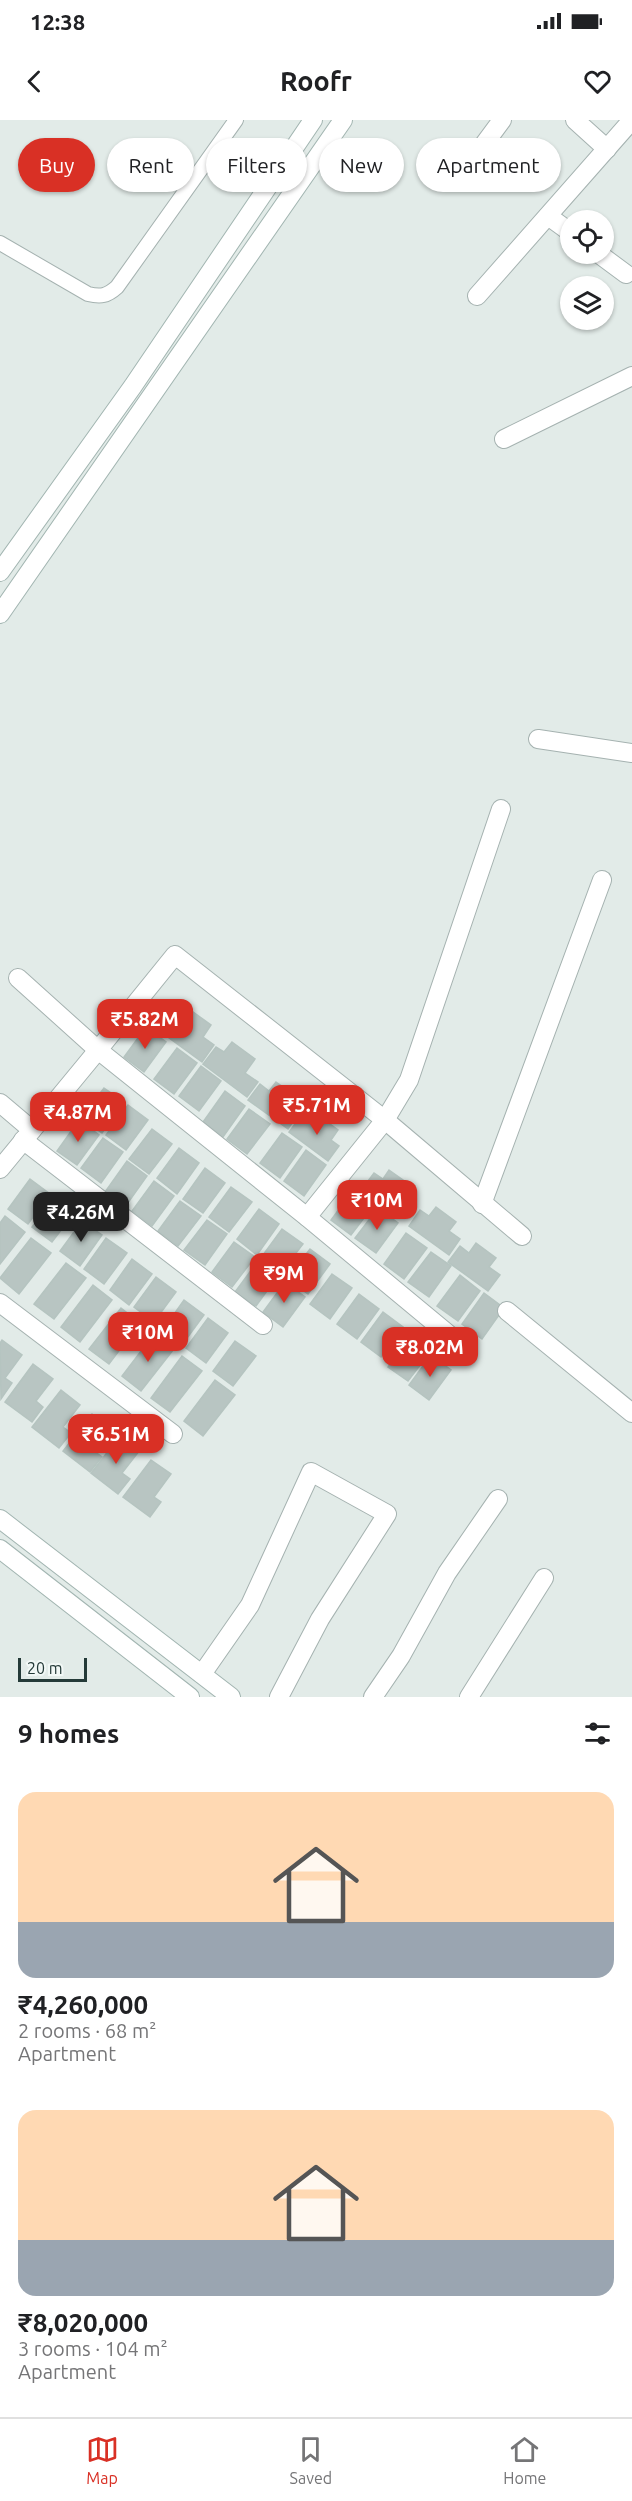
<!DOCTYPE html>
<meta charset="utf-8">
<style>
body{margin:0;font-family:Ubuntu,sans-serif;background:#f2f2f2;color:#202124;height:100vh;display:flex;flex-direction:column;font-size:22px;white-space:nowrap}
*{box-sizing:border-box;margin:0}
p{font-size:20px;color:#757577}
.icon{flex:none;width:33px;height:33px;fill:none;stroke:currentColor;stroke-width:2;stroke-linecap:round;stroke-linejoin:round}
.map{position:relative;height:1577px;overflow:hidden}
.side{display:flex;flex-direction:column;background:#fff;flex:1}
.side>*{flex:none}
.top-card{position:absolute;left:18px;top:18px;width:597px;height:54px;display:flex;gap:12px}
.tools{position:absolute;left:560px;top:90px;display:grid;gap:12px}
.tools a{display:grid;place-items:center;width:54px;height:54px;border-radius:50%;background:#fff;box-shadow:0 2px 4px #0004;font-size:30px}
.scale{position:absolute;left:18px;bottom:15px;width:69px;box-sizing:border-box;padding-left:6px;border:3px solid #243a38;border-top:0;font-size:16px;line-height:21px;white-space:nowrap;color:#243a38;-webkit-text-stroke:4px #f2f8f6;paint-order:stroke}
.price{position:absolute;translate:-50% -51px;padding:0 14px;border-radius:12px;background:#d93025;color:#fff;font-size:20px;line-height:39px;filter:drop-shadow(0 2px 3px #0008)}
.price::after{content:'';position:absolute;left:50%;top:36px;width:18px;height:14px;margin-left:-9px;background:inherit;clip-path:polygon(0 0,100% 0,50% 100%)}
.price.active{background:#222;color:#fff}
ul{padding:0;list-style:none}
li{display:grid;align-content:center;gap:12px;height:318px;padding:0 18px}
li span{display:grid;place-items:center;height:186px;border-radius:18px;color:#555}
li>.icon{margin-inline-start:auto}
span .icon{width:108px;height:108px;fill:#fffc;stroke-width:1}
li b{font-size:26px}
h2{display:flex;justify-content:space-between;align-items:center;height:72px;padding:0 18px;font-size:26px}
.pill{padding:0 21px;border-radius:27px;background:#fff;box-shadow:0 2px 4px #0004;font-size:21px;line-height:54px}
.pill.active{background:#d93025;color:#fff}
.status{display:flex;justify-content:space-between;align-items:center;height:42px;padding:0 30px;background:#fff;direction:ltr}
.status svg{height:16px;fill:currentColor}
header{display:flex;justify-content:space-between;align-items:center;height:78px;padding:0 18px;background:#fff;font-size:27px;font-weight:700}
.dock{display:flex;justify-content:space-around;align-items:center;height:84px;border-top:2px solid #e0e0e0;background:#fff;font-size:16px;color:#757577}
.dock a{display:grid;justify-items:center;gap:3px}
.dock .active{color:#d93025}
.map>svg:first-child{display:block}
.building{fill:#b8c5c2;stroke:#b5c4c0;stroke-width:1.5}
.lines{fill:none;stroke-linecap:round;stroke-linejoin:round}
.lane-casing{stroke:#a5b2b0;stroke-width:16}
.street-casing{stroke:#a5b2b0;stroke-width:20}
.secondary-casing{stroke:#a2b5b1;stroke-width:20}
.lane{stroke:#fff;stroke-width:14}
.street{stroke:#fff;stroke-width:18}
.secondary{stroke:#fff;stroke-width:18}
</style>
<div class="status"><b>12:38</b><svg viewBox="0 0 49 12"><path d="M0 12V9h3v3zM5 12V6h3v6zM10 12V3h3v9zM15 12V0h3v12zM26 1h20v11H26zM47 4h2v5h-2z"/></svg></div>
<header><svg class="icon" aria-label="back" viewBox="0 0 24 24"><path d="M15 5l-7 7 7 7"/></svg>Roofr<svg class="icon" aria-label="heart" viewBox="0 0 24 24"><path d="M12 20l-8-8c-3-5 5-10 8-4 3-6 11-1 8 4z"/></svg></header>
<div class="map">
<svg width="632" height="1577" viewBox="0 0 632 1577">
<rect width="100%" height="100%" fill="#e2ebe8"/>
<g class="building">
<path d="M189,889L211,905L203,917L214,925L202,942L150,904L159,891L169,898L174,890L183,897Z"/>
<path d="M146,907L166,922L144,952L124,937Z"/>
<path d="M232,922L255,939L245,953L258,962L247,977L203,944L216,927L224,932Z"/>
<path d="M177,928L197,943L174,974L154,959Z"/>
<path d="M201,946L221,961L199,991L179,976Z"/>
<path d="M276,962L296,976L289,986L299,993L288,1009L248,980L260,964L269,971Z"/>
<path d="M104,968L124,982L102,1013L81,998Z"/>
<path d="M225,971L245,986L223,1017L203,1002Z"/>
<path d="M128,985L148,1000L126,1030L106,1015Z"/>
<path d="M249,989L270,1004L247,1034L227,1019Z"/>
<path d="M301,996L312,1004L319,996L338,1010L331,1020L339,1026L328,1041L289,1012Z"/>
<path d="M79,1000L99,1015L77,1045L57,1031Z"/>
<path d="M152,1009L172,1024L149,1054L129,1039Z"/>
<path d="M282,1013L302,1027L280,1058L260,1043Z"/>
<path d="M103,1018L123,1032L101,1063L81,1048Z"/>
<path d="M179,1028L199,1043L177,1074L157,1058Z"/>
<path d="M306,1030L326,1045L304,1076L284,1061Z"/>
<path d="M127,1041L147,1056L125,1087L105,1072Z"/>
<path d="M205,1048L225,1063L203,1093L183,1079Z"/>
<path d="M389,1050L410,1065L403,1074L414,1082L402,1098L362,1069L374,1053L383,1059Z"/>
<path d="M30,1059L50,1074L28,1104L8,1089Z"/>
<path d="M154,1061L174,1076L152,1106L132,1091Z"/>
<path d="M231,1067L252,1082L229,1112L209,1097Z"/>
<path d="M353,1070L374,1085L351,1115L331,1100Z"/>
<path d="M54,1077L75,1092L52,1122L32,1107Z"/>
<path d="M180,1081L201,1096L178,1126L158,1111Z"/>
<path d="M436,1087L456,1102L449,1111L460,1119L449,1135L409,1106L420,1090L429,1096Z"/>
<path d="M378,1088L398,1103L376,1133L355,1118Z"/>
<path d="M259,1089L279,1104L257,1135L237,1119Z"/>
<path d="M5,1096L25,1112L0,1144V1103Z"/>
<path d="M207,1100L227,1114L205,1145L184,1130Z"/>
<path d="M82,1101L102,1115L80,1146L60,1131Z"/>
<path d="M282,1109L303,1124L280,1154L260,1139Z"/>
<path d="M406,1113L427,1128L404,1159L384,1144Z"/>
<path d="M31,1118L51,1133L19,1174L0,1158Z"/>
<path d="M106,1118L127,1133L104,1164L84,1149Z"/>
<path d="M234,1122L255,1137L232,1167L212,1152Z"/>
<path d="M476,1123L496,1138L489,1147L500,1155L488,1171L448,1142L460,1126L469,1133Z"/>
<path d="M310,1129L330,1144L308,1174L287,1159Z"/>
<path d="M431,1132L451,1146L429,1177L408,1162Z"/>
<path d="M132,1139L152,1154L129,1185L110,1170Z"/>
<path d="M258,1141L278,1156L256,1186L235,1172Z"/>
<path d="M66,1143L86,1158L54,1199L34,1184Z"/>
<path d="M332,1154L352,1168L330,1199L310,1184Z"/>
<path d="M460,1155L480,1171L458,1201L437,1186Z"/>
<path d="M156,1157L176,1172L154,1202L134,1187Z"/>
<path d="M285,1162L305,1177L283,1207L263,1192Z"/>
<path d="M93,1165L112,1180L80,1222L61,1207Z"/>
<path d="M484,1173L504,1188L482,1219L462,1204Z"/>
<path d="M359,1174L379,1189L357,1219L337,1204Z"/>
<path d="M184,1180L204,1195L182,1225L162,1211Z"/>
<path d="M121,1188L140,1203L109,1244L89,1229Z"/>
<path d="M383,1192L403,1207L381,1237L361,1222Z"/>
<path d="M208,1198L228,1213L206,1243L186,1228Z"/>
<path d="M154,1214L173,1230L141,1271L122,1256Z"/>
<path d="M410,1216L431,1231L408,1261L388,1247Z"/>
<path d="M2,1220L22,1235L5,1258L12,1263L1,1279L0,1223Z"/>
<path d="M235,1221L256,1236L233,1266L213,1251Z"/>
<path d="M431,1235L451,1250L429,1280L409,1265Z"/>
<path d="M182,1236L202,1251L170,1292L151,1278Z"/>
<path d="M33,1244L53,1259L36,1281L43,1287L32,1302L5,1282Z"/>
<path d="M215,1260L235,1275L203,1316L184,1301Z"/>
<path d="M61,1270L80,1285L63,1307L71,1313L59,1328L32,1307Z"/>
<path d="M92,1294L111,1308L94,1331L102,1337L90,1352L63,1331Z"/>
<path d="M120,1316L140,1330L122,1353L130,1359L118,1374L91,1353Z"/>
<path d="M151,1340L171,1354L154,1377L161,1382L150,1397L123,1377Z"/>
</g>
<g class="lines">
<defs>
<path id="lane" d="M0,123L88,174C101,177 107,176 117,167L236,0"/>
<g id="street">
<path d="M575,0L607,29"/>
<path d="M465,50L502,0"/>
<path d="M548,96L570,112"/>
<path d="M599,134L626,154"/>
<path d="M477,176L632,0"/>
<path d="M504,319L632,256"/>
<path d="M538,619L632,633"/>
<path d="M18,858L98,930L175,835L385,1000L522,1116"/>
<path d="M0,983L32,1010"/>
<path d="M23,1020L263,1205"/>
<path d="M0,1049L98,930L307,1097L465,1228"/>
<path d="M482,1084L602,760"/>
<path d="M307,1097L385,1000L409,960L501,689"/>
<path d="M0,1183L173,1314"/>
<path d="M507,1191L632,1293"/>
<path d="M202,1554L250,1485L311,1352L387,1394L320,1499L279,1577"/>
<path d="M373,1577L401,1536L447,1453L498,1379"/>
<path d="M469,1577L544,1458"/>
</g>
<g id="secondary">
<path d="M0,452L133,266L313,0"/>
<path d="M0,494L343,0"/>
<path d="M0,1399L231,1577"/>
<path d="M0,1429L190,1577"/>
</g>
</defs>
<use href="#lane" class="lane-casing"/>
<use href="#street" class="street-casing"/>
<use href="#secondary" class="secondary-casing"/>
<use href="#lane" class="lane"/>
<use href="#street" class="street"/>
<use href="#secondary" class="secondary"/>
</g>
</svg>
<div class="tools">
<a><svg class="icon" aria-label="locate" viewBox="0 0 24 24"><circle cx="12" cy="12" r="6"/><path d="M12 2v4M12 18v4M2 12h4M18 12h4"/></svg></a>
<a><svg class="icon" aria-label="layers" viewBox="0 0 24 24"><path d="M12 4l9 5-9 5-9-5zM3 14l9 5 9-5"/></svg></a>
</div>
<div class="scale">20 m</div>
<b class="price" style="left:145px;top:930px">₹5.82M</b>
<b class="price" style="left:317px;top:1016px">₹5.71M</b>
<b class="price" style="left:78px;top:1023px">₹4.87M</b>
<b class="price" style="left:377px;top:1111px">₹10M</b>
<b class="price active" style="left:81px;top:1123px">₹4.26M</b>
<b class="price" style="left:284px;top:1184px">₹9M</b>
<b class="price" style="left:148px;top:1243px">₹10M</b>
<b class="price" style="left:430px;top:1258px">₹8.02M</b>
<b class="price" style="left:116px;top:1345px">₹6.51M</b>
<div class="top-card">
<a class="pill active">Buy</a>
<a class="pill">Rent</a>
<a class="pill">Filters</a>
<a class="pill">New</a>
<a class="pill">Apartment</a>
</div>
</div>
<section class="side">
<h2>9 homes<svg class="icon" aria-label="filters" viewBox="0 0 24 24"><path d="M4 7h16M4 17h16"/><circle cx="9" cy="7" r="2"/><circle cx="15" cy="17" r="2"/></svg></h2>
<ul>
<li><span style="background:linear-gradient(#ffd9b3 70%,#9aa5b1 0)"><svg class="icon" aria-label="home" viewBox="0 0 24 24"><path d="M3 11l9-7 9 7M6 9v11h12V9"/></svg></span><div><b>₹4,260,000</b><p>2 rooms · 68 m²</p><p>Apartment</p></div></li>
<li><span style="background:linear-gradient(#ffd9b3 70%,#9aa5b1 0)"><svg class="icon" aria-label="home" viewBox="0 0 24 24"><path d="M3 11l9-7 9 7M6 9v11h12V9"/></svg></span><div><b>₹8,020,000</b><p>3 rooms · 104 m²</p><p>Apartment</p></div></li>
</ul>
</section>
<nav class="dock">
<a class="active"><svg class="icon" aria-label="map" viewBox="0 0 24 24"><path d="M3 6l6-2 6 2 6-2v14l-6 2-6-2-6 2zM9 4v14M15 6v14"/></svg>Map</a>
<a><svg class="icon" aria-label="saved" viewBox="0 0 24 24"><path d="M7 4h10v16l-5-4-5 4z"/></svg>Saved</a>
<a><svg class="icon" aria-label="home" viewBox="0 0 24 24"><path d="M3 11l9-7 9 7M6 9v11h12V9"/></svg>Home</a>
</nav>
